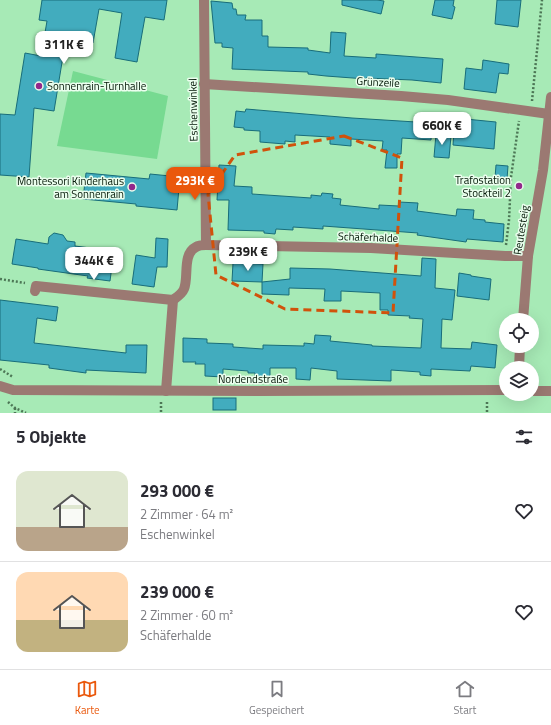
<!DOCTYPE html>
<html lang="de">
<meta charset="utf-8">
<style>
body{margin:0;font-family:"Titillium Web",sans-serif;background:#f7f7f7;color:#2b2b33;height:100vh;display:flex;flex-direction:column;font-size:15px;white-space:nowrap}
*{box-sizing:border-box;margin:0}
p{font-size:13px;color:#7c7c81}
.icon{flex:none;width:22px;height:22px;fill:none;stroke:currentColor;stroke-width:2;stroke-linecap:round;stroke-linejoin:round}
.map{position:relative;height:413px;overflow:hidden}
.sheet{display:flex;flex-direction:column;background:#fff;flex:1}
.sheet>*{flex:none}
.tools{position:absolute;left:499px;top:313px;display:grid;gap:8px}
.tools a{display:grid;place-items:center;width:40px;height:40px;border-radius:50%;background:#fff;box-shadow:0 4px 16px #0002;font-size:20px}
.price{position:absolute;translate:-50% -34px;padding:0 9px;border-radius:8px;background:#fff;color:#222;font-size:13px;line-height:26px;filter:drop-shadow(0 1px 2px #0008)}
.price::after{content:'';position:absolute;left:50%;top:24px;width:12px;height:9px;margin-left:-6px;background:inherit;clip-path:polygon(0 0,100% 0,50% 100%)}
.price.current{background:#ea580c;color:#fff}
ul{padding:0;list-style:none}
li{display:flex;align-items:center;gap:12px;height:100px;padding:0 16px}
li+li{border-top:1px solid #e1e1e2}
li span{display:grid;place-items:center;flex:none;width:112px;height:80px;border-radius:12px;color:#555}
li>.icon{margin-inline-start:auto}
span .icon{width:48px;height:48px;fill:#fffc;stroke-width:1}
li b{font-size:17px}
h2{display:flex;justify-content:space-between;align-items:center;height:48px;padding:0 16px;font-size:17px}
.tabs{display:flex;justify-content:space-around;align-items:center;height:56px;border-top:1px solid #e1e1e2;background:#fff;font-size:11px;color:#7c7c81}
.tabs a{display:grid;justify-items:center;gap:2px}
.tabs .current{color:#ea580c}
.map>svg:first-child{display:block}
.green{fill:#77da91}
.building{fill:#42acbe;stroke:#186d7a}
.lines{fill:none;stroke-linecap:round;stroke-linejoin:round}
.path{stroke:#4c7655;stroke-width:2.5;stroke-dasharray:2 2;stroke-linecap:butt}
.street{stroke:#9b7972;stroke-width:10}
.marked{fill:none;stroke:#d1520b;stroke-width:3;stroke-dasharray:8 5;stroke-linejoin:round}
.poi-dot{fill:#92288b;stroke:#ebfeee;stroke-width:1.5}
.labels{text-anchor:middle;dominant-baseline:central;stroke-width:3;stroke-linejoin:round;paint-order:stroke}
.street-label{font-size:11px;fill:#001605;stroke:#ebfeee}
.poi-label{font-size:11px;fill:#001605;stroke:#ebfeee;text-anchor:end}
</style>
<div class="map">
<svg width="551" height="413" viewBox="0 0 551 413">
<rect width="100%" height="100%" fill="#a7eab6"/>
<path class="green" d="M73,71L168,96L157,159L57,146Z"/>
<g class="building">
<path d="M42,0H167L164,20L145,17L137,62L115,58L122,13L99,9L93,43L66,38L54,111L34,108L29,177L0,175V114L15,115L25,53L41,56L47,21L39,20Z"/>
<path d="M342,0H377L384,1L381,14L342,5Z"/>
<path d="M435,0H454L453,6L455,7L452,19L432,15Z"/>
<path d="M497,0H521L518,27L495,24Z"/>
<path d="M211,1L232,3L233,9H236L237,15H246L245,20H262V36H268V47L308,48V50L330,53L331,32L346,33L344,56L376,58V54L443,59L441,83L412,80L366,78V79L326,76L308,74V72L232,69L233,48L222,47V43H215Z"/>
<path d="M483,60L509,64L508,74L499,73L496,93L464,89L466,68L482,70Z"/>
<path d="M246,109L352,118L432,123L431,140L402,138L401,154H397V168H385L387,150H382L383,141L351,139V146L330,144V137L295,135V142L285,141V144L260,142V131L244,130V128L234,127L236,111L245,112Z"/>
<path d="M455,118L496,122L494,149L453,145Z"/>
<path d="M436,134L451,136L449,158L434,157Z"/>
<path d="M219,165L236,166L234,186L252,187V194L311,198V195L321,196L322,193L333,194L332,198L341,199L340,205L379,209V205L399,206V202L418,203L417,211L456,216L457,209L474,210L473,219L485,220V222L504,224L503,242L467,239L466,242L417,235L418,233L323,226V229L293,227V230L276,229L275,234L264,233V231L228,230L229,200H217Z"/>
<path d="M496,165L508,166L507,179L495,178Z"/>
<path d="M86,173L149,179L150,174L180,177L177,210L136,206V204L83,199Z"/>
<path d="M54,233L63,235L67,241L75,242V246L114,251L110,281L87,278L88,276L38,269V268L12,264L16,239L48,244L49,237Z"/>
<path d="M156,238L168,239L167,267H157L154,287L132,284L136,255L155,258Z"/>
<path d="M422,258L436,259L435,288L455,290L452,320L442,319L441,348L471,349L472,342L497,345L495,368L471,366L470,371L431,369V376L420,375V372L391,370V381L337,379V371L311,368L310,380L296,379V368H270V379H255V373H248V371L223,369V377L205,376V364H195L196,362H183V338L207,339V343L233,344V347L263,349V345L304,346V343L314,344L315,335L331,336L330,341L372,345V346L421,348L423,319L409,318L410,316L388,315V310H380V293L341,291V301H324L325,289L289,288V295L262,294V282L290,279V268L330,269L421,276Z"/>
<path d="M233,263L263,264L262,282L232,281Z"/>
<path d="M459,273L471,275V276L491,279L489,300L457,296Z"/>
<path d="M0,300L58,307L56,321L37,318L34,343L126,353V345H147L146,373L86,370V373L49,368V365L0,360Z"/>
<rect x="213" y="398" width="23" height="12"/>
</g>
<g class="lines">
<g class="path">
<path d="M532,101L542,0"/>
<path d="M506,245L509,220L511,177L519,121"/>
<path d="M0,279L25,283"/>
<path d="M0,369L13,377"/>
<path d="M8,402L15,408L26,413"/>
<path d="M161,402V413"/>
<path d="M487,402V413"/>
<path d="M15,408V413"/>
</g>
<g class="street">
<path d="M204,84L401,96L448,100L549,114"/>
<path d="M206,245L371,248L505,256H528"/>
<path d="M35,291L36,286L173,300"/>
<path d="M523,320L528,256L543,170L551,97"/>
<path d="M519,368L520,346"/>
<path d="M0,386L13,390L259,391L506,390"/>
<path d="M166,391L173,300C177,297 182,294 184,289C189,277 182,254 196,247C199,245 203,245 206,245L204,0"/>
<path d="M532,391H551"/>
</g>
</g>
<path class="marked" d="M344,136L402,158L393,313L285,309L216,275L208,194L235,155Z"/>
<g class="poi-dot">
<circle cx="39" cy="86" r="4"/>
<circle cx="519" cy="186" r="4"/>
<circle cx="132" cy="187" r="4"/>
</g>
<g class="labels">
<g class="street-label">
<text transform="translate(378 82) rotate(3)">Grünzeile</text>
<text transform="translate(193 110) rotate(-91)">Eschenwinkel</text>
<text transform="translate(521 230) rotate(-81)">Reutesteig</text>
<text transform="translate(368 237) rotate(2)">Schäferhalde</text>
<text x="253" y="379">Nordendstraße</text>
</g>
<g class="poi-label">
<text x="47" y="86" text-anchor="start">Sonnenrain-Turnhalle</text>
<text x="511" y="180">Trafostation<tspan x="511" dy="13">Stockteil 2</tspan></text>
<text x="124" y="181">Montessori Kinderhaus<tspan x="124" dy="13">am Sonnenrain</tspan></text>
</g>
</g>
</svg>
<div class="tools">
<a><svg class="icon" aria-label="locate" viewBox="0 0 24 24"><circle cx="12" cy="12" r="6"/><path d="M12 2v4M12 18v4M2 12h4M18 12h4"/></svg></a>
<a><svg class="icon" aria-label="layers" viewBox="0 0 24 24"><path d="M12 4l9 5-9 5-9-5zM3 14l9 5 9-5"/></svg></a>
</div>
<b class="price" style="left:64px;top:65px">311K €</b>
<b class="price" style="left:442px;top:146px">660K €</b>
<b class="price current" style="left:195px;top:201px">293K €</b>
<b class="price" style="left:248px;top:272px">239K €</b>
<b class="price" style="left:94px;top:281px">344K €</b>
</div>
<section class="sheet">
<h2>5 Objekte<svg class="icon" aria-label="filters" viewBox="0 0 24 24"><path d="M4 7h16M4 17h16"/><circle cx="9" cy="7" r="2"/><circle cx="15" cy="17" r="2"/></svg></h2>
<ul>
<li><span style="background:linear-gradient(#dfe7d0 70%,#b9a48a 0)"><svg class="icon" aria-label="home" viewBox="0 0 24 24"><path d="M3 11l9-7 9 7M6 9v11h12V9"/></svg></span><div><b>293 000 €</b><p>2 Zimmer · 64 m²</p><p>Eschenwinkel</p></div><svg class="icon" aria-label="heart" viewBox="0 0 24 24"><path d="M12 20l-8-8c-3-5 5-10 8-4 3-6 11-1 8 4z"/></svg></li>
<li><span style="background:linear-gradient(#ffd9b3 60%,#c2b280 0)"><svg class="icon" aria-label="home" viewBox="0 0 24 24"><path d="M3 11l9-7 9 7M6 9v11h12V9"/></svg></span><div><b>239 000 €</b><p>2 Zimmer · 60 m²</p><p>Schäferhalde</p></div><svg class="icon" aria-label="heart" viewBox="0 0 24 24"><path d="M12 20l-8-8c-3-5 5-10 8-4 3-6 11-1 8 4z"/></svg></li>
</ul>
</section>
<nav class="tabs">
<a class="current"><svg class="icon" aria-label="map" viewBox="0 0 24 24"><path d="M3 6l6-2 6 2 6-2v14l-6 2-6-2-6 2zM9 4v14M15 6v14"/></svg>Karte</a>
<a><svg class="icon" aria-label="saved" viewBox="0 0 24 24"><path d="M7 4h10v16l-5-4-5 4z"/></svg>Gespeichert</a>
<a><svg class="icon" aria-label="home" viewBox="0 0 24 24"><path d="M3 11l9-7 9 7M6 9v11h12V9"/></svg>Start</a>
</nav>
